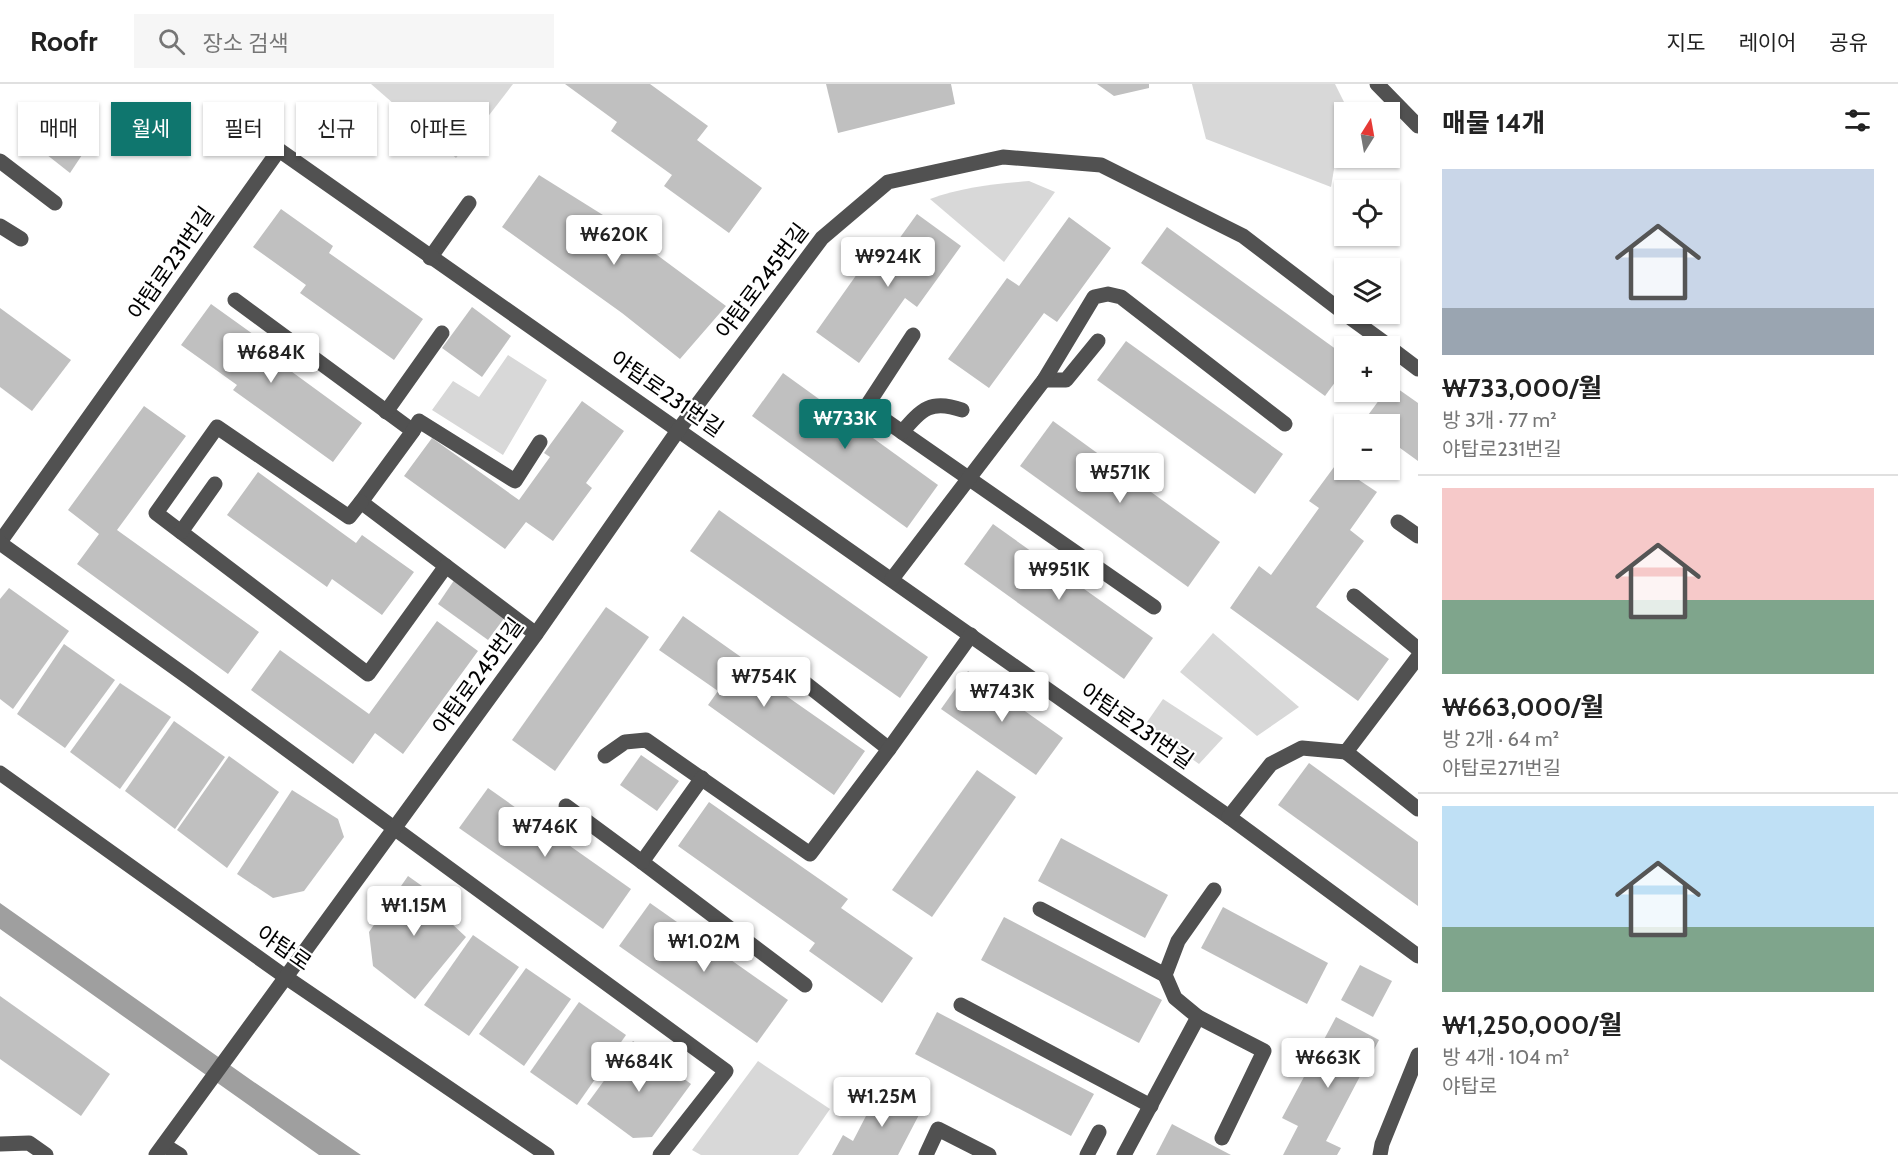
<!DOCTYPE html>
<html lang="ko">
<meta charset="utf-8">
<style>
body{margin:0;font-family:Cabin,"Noto Sans KR",sans-serif;background:#f6f6f6;color:#222;height:100vh;display:flex;flex-direction:column;font-size:22px;white-space:nowrap}
*{box-sizing:border-box;margin:0}
p{font-size:20px;color:#767676}
.icon{flex:none;width:33px;height:33px;fill:none;stroke:currentColor;stroke-width:2;stroke-linecap:round;stroke-linejoin:round}
.map{position:relative;flex:1;overflow:hidden}
.side{display:flex;flex-direction:column;background:#fff;width:480px}
.side>*{flex:none}
.banner{position:absolute;left:18px;top:18px;width:570px;height:54px;display:flex;gap:12px}
.needle{width:39px;rotate:11deg}
.fabs{position:absolute;left:1334px;top:18px;display:grid;gap:12px}
.fabs a{display:grid;place-items:center;width:66px;height:66px;border-radius:0px;background:#fff;box-shadow:0 2px 4px #0004;font-size:30px}
.price{position:absolute;translate:-50% -51px;padding:0 14px;border-radius:6px;background:#fff;color:#222;font-size:20px;line-height:39px;filter:drop-shadow(0 2px 3px #0008)}
.price::after{content:'';position:absolute;left:50%;top:36px;width:18px;height:14px;margin-left:-9px;background:inherit;clip-path:polygon(0 0,100% 0,50% 100%)}
.price.selected{background:#0f766e;color:#fff}
ul{padding:0;list-style:none}
li{display:grid;align-content:center;gap:12px;height:318px;padding:0 24px}
li+li{border-top:2px solid #e0e0e0}
li span{display:grid;place-items:center;height:186px;border-radius:0px;color:#555}
li>.icon{margin-inline-start:auto}
span .icon{width:108px;height:108px;fill:#fffc;stroke-width:1}
li b{font-size:26px}
h2{display:flex;justify-content:space-between;align-items:center;height:72px;padding:0 24px;font-size:26px}
.pill{padding:0 21px;border-radius:0px;background:#fff;box-shadow:0 2px 4px #0004;font-size:21px;line-height:54px}
.pill.selected{background:#0f766e;color:#fff}
header{display:flex;align-items:center;gap:36px;box-sizing:border-box;height:84px;padding:0 30px;background:#fff;border-bottom:2px solid #e0e0e0}
header strong{font-size:28px}
nav{display:flex;gap:33px;margin-inline-start:auto;font-size:21px}
.search{width:420px;height:54px;background:#f6f6f6;display:flex;align-items:center;gap:15px;box-sizing:border-box;padding:0 21px;border-radius:0px;color:#767676;font-size:22px}
main{display:flex;flex:1;min-height:0}
.map>svg:first-child{display:block}
.green{fill:#d8d8d8}
.water{fill:#9f9f9f}
.building{fill:#c0c0c0}
.lines{fill:none;stroke-linecap:round;stroke-linejoin:round}
.minor{stroke:#515151;stroke-width:15}
.labels{text-anchor:middle;dominant-baseline:central;stroke-width:4.5;stroke-linejoin:round;paint-order:stroke}
.street-label{font-size:22px;fill:#000;stroke:#fff}
</style>
<header>
<strong>Roofr</strong>
<div class="search"><svg class="icon" aria-label="search" viewBox="0 0 24 24"><circle cx="10" cy="10" r="6"/><path d="M15 15l6 6"/></svg>장소 검색</div>
<nav><a>지도</a><a>레이어</a><a>공유</a></nav>
</header>
<main>
<div class="map">
<svg width="1418" height="1071" viewBox="0 0 1418 1071">
<rect width="100%" height="100%" fill="#fff"/>
<g class="green">
<path d="M371,0H513L456,74Z"/>
<path d="M1192,0H1335L1345,20L1331,103L1206,55Z"/>
<path d="M1029,97L1055,108L1004,178L930,115C962,103 995,100 1029,97Z"/>
<path d="M508,271L547,296L503,371L432,326L453,297L479,313Z"/>
<path d="M1213,549L1299,623L1257,652L1180,588Z"/>
<path d="M1163,615L1223,654L1199,680L1145,641Z"/>
<path d="M758,977L830,1025L798,1071H701L692,1066Z"/>
</g>
<path class="water" d="M0,819L251,996L361,1071H319L0,845Z"/>
<g class="building">
<path d="M565,0H650L708,42L697,56L762,104L729,149L664,102L672,91L611,47L617,38Z"/>
<path d="M826,0H951L955,20L838,49Z"/>
<path d="M1097,0H1149V4L1114,12Z"/>
<path d="M47,44L86,65L70,89L37,63Z"/>
<path d="M539,91L603,131L726,222L680,275L622,229L502,143Z"/>
<path d="M281,125L333,162L329,169L423,235L394,276L300,209L306,201L253,163Z"/>
<path d="M917,130L961,162L917,223L905,214L859,279L816,248L862,183L873,191Z"/>
<path d="M1069,133L1111,164L1057,238L1044,229L989,304L948,275L1007,194L1019,202Z"/>
<path d="M1167,143L1344,271V286L1325,312L1141,179Z"/>
<path d="M211,220L267,260L262,266L362,339L333,378L233,306L237,301L181,261Z"/>
<path d="M472,223L511,252L482,293L442,264Z"/>
<path d="M0,224L71,276L32,327L0,303Z"/>
<path d="M1126,257L1283,370L1255,410L1097,296Z"/>
<path d="M783,289L938,401L907,444L752,332Z"/>
<path d="M1391,300L1418,319V377L1389,356V340H1367L1363,338L1385,308H1389Z"/>
<path d="M582,317L624,347L586,399L592,404L553,457L526,438L505,465L404,392L432,354L519,416L550,373L544,369Z"/>
<path d="M144,322L186,352L117,446L259,548L228,590L77,480L99,450L68,426Z"/>
<path d="M1053,337L1220,458L1188,503L1020,382Z"/>
<path d="M1337,379L1344,386L1377,408L1350,446L1364,457L1316,523L1389,575L1358,617L1230,524L1259,482L1271,491L1319,424L1309,417Z"/>
<path d="M258,388L356,459L362,451L414,488L382,531L332,495L327,503L227,431Z"/>
<path d="M719,426L928,573L900,614L690,467Z"/>
<path d="M993,440L1153,554L1124,595L964,480Z"/>
<path d="M457,492L508,529L488,556L438,520Z"/>
<path d="M9,504L69,547L13,625L0,615V515Z"/>
<path d="M606,523L649,553L555,687L512,656Z"/>
<path d="M683,532L748,578L745,583L865,667L834,711L708,621L718,607L659,566Z"/>
<path d="M437,537L478,567L403,670L375,649L353,680L251,606L280,566L369,630Z"/>
<path d="M64,560L115,596L65,664L17,630Z"/>
<path d="M968,587L1063,654L1036,691L941,625Z"/>
<path d="M120,599L171,633L120,705L70,668Z"/>
<path d="M174,637L225,673L175,745L125,707Z"/>
<path d="M641,671L679,697L657,727L620,701Z"/>
<path d="M229,672L279,708L227,784L177,746Z"/>
<path d="M1309,679L1418,758V822L1278,721Z"/>
<path d="M977,686L1016,713L932,833L892,806Z"/>
<path d="M488,704L631,805L603,845L459,744Z"/>
<path d="M292,706L338,735L344,753L304,807L273,814L237,790Z"/>
<path d="M709,718L848,815L841,824L913,874L882,919L809,867L815,859L678,762Z"/>
<path d="M1061,754L1168,811L1145,854L1038,797Z"/>
<path d="M408,792L460,829L451,839L466,853L415,915L373,882L369,848Z"/>
<path d="M650,819L788,916L757,959L619,862Z"/>
<path d="M1223,823L1328,879L1307,920L1201,864Z"/>
<path d="M1004,833L1162,916L1139,959L981,876Z"/>
<path d="M473,851L519,883L469,952L424,921Z"/>
<path d="M1360,881L1392,897L1373,933L1341,916Z"/>
<path d="M526,884L571,915L524,982L479,950Z"/>
<path d="M0,912L110,990L81,1032L0,975Z"/>
<path d="M579,918L626,951L577,1021L530,988Z"/>
<path d="M937,928L1094,1010L1071,1052L915,970Z"/>
<path d="M1336,933L1379,956L1326,1057L1341,1064L1337,1071H1283L1298,1042L1282,1034Z"/>
<path d="M633,957L691,1000L652,1053L633,1054L587,1020Z"/>
<path d="M881,1003L922,1025L898,1071H832L843,1051L853,1057Z"/>
<path d="M1172,1040L1231,1071H1156Z"/>
</g>
<g class="lines">
<g class="minor">
<path d="M1377,0L1418,42"/>
<path d="M0,77L55,119"/>
<path d="M0,142L21,155"/>
<path d="M430,174L469,119"/>
<path d="M235,216L413,347L361,418L536,550"/>
<path d="M1345,230L1389,262"/>
<path d="M913,251L866,323L1154,523"/>
<path d="M1389,263L1418,285"/>
<path d="M1044,296H1066L1098,257"/>
<path d="M386,328L442,249"/>
<path d="M413,347L419,337L515,397L540,358"/>
<path d="M902,348C922,325 931,315 962,326"/>
<path d="M361,418L349,433L217,343L156,429L368,590L446,482"/>
<path d="M1398,438L1418,452"/>
<path d="M181,448L215,400"/>
<path d="M0,458L279,66L1229,733L1418,872"/>
<path d="M0,459L189,594L726,987L660,1071"/>
<path d="M892,495L1044,296L1094,213L1108,210L1121,213L1285,340"/>
<path d="M1354,512L1418,565"/>
<path d="M796,592L889,665"/>
<path d="M1346,668L1418,725"/>
<path d="M605,672L625,658L646,656L810,770L889,665L971,551"/>
<path d="M0,689L287,894L547,1071"/>
<path d="M702,694L642,778L805,901"/>
<path d="M566,722L642,778"/>
<path d="M1229,733L1271,680L1302,664L1346,668L1418,573"/>
<path d="M1040,825L1165,891"/>
<path d="M961,921L1151,1022"/>
<path d="M1198,933L1264,967L1222,1054"/>
<path d="M0,1060L29,1059L46,1071"/>
<path d="M164,1061L180,1071"/>
<path d="M156,1071L536,550L679,345L822,154L888,98L1003,73L1101,81L1243,152L1344,229"/>
<path d="M926,1071L938,1045L989,1071"/>
<path d="M1087,1071L1099,1048"/>
<path d="M1124,1071L1198,933L1175,914L1165,891L1178,857L1214,806"/>
<path d="M1380,1071L1382,1060L1418,971"/>
</g>
</g>
<g class="labels">
<g class="street-label">
<text transform="translate(171 179) rotate(-55)">야탑로231번길</text>
<text transform="translate(762 197) rotate(-53)">야탑로245번길</text>
<text transform="translate(667 310) rotate(35)">야탑로231번길</text>
<text transform="translate(478 592) rotate(-54)">야탑로245번길</text>
<text transform="translate(1137 642) rotate(35)">야탑로231번길</text>
<text transform="translate(284 864) rotate(35)">야탑로</text>
</g>
</g>
</svg>
<div class="fabs">
<a><svg class="needle" viewBox="-14 -14 28 28"><path d="M0-13l5 13h-10z" fill="#e53935"/><path d="M0 13l5-13h-10z" fill="#767676"/></svg></a>
<a><svg class="icon" aria-label="locate" viewBox="0 0 24 24"><circle cx="12" cy="12" r="6"/><path d="M12 2v4M12 18v4M2 12h4M18 12h4"/></svg></a>
<a><svg class="icon" aria-label="layers" viewBox="0 0 24 24"><path d="M12 4l9 5-9 5-9-5zM3 14l9 5 9-5"/></svg></a>
<a>+</a>
<a>−</a>
</div>
<b class="price" style="left:614px;top:182px">₩620K</b>
<b class="price" style="left:888px;top:204px">₩924K</b>
<b class="price" style="left:271px;top:300px">₩684K</b>
<b class="price selected" style="left:845px;top:366px">₩733K</b>
<b class="price" style="left:1120px;top:420px">₩571K</b>
<b class="price" style="left:1059px;top:517px">₩951K</b>
<b class="price" style="left:764px;top:624px">₩754K</b>
<b class="price" style="left:1002px;top:639px">₩743K</b>
<b class="price" style="left:545px;top:774px">₩746K</b>
<b class="price" style="left:414px;top:853px">₩1.15M</b>
<b class="price" style="left:704px;top:889px">₩1.02M</b>
<b class="price" style="left:1328px;top:1005px">₩663K</b>
<b class="price" style="left:639px;top:1009px">₩684K</b>
<b class="price" style="left:882px;top:1044px">₩1.25M</b>
<div class="banner">
<a class="pill">매매</a>
<a class="pill selected">월세</a>
<a class="pill">필터</a>
<a class="pill">신규</a>
<a class="pill">아파트</a>
</div>
</div>
<section class="side">
<h2>매물 14개<svg class="icon" aria-label="filters" viewBox="0 0 24 24"><path d="M4 7h16M4 17h16"/><circle cx="9" cy="7" r="2"/><circle cx="15" cy="17" r="2"/></svg></h2>
<ul>
<li><span style="background:linear-gradient(#c9d6e8 75%,#9aa5b1 0)"><svg class="icon" aria-label="home" viewBox="0 0 24 24"><path d="M3 11l9-7 9 7M6 9v11h12V9"/></svg></span><div><b>₩733,000/월</b><p>방 3개 · 77 m²</p><p>야탑로231번길</p></div></li>
<li><span style="background:linear-gradient(#f6c9c9 60%,#7fa58c 0)"><svg class="icon" aria-label="home" viewBox="0 0 24 24"><path d="M3 11l9-7 9 7M6 9v11h12V9"/></svg></span><div><b>₩663,000/월</b><p>방 2개 · 64 m²</p><p>야탑로271번길</p></div></li>
<li><span style="background:linear-gradient(#bfe0f5 65%,#7fa58c 0)"><svg class="icon" aria-label="home" viewBox="0 0 24 24"><path d="M3 11l9-7 9 7M6 9v11h12V9"/></svg></span><div><b>₩1,250,000/월</b><p>방 4개 · 104 m²</p><p>야탑로</p></div></li>
</ul>
</section>
</main>
